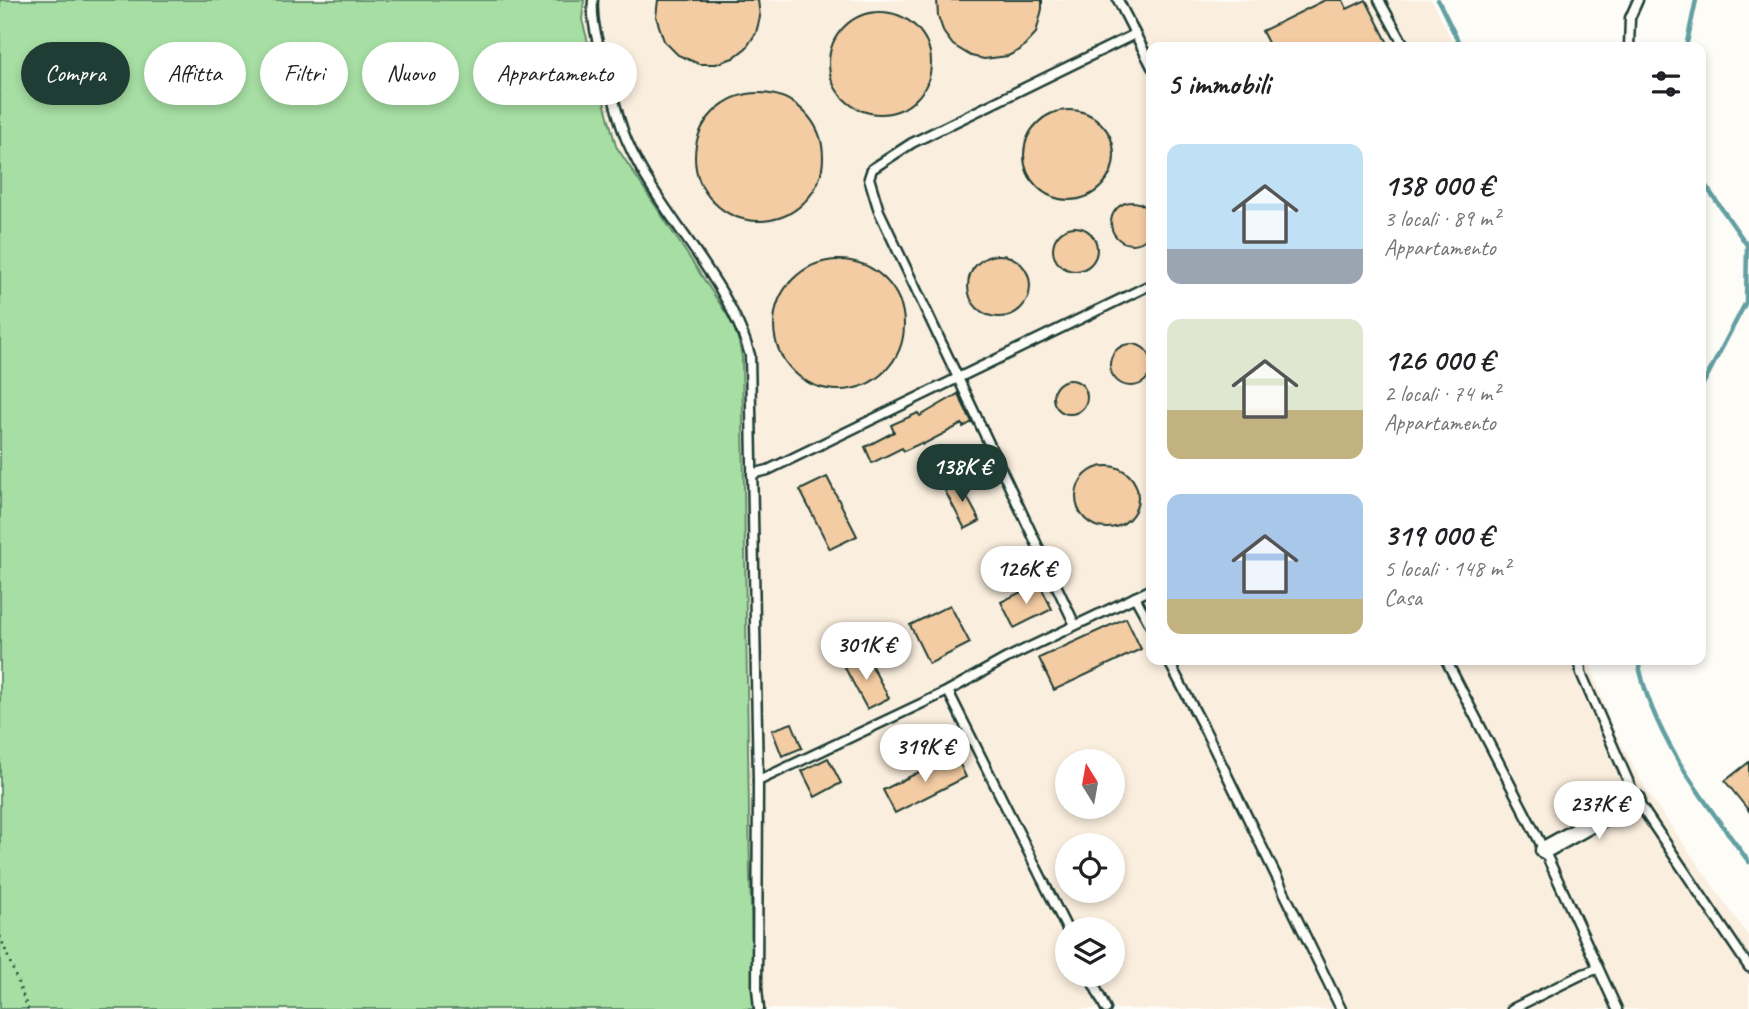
<!DOCTYPE html>
<html lang="it">
<meta charset="utf-8">
<style>
body{margin:0;font-family:Caveat,sans-serif;background:#f2f2f2;color:#202124;height:100vh;display:flex;flex-direction:column;font-size:26px;white-space:nowrap}
*{box-sizing:border-box;margin:0}
p{font-size:23px;color:#757577}
.icon{flex:none;width:38px;height:38px;fill:none;stroke:currentColor;stroke-width:2;stroke-linecap:round;stroke-linejoin:round}
.map{position:relative;flex:1;overflow:hidden}
.side{position:absolute;left:1146px;top:42px;width:560px;height:623px;display:flex;flex-direction:column;background:#fff;border-radius:14px;box-shadow:0 4px 10px #0003}
.side>*{flex:none}
.banner{position:absolute;left:21px;top:42px;width:665px;height:63px;display:flex;gap:14px}
.needle{width:46px;rotate:349deg}
.tools{position:absolute;left:1055px;top:749px;display:grid;gap:14px}
.tools a{display:grid;place-items:center;width:70px;height:70px;border-radius:50%;background:#fff;box-shadow:0 4px 10px #0003;font-size:35px}
.price{position:absolute;translate:-50% -60px;padding:0 16px;border-radius:24px;background:#fff;color:#222;font-size:23px;line-height:46px;filter:drop-shadow(0 2px 4px #0008)}
.price::after{content:'';position:absolute;left:50%;top:42px;width:21px;height:16px;margin-left:-10px;background:inherit;clip-path:polygon(0 0,100% 0,50% 100%)}
.price.selected{background:#1f3d34;color:#fff}
ul{padding:0;list-style:none}
li{display:flex;align-items:center;gap:21px;height:175px;padding:0 21px}
li span{display:grid;place-items:center;flex:none;width:196px;height:140px;border-radius:14px;color:#555}
li>.icon{margin-inline-start:auto}
span .icon{width:84px;height:84px;fill:#fffc;stroke-width:1}
li b{font-size:30px}
h2{display:flex;justify-content:space-between;align-items:center;height:84px;padding:0 21px;font-size:30px}
.pill{padding:0 24px;border-radius:32px;background:#fff;box-shadow:0 4px 10px #0003;font-size:24px;line-height:63px}
.pill.selected{background:#1f3d34;color:#fff}
.map>svg:first-child{display:block}
.built{fill:#faeede;fill-rule:evenodd}
.green{fill:#a6dea3;stroke:#628e6c;stroke-width:2}
.lines{fill:none;stroke-linecap:round;stroke-linejoin:round}
.stream{stroke:#629fa1;stroke-width:4.5}
.building{fill:#f4cca3;stroke:#1f3d34;stroke-width:2}
.lane-casing{stroke:#1f3d34;stroke-width:13}
.street-casing{stroke:#1f3d34;stroke-width:21}
.path{stroke:#1f3d34;stroke-width:2.5;stroke-dasharray:2 5;stroke-linecap:butt}
.lane{stroke:#fdfcf7;stroke-width:8}
.street{stroke:#fdfcf7;stroke-width:16}
</style>
<div class="map">
<svg width="1749" height="1009" viewBox="0 0 1749 1009">
<rect width="100%" height="100%" fill="#fdfcf7"/>
<filter id="ink" filterUnits="userSpaceOnUse"><feTurbulence type="fractalNoise" baseFrequency=".0143" numOctaves="2"/><feDisplacementMap in="SourceGraphic" scale="14" xChannelSelector="R" yChannelSelector="G"/><feConvolveMatrix kernelMatrix="1 2 1 2 8 2 1 2 1" color-interpolation-filters="sRGB"/></filter>
<g filter="url(#ink)">
<path class="built" d="M584,0H1432L1455,47H1152V660H1589L1611,724L1647,792L1749,937V1009H754L750,877L742,357L737,333L728,316L616,146L582,20ZM1068,761H1113V807H1068ZM1068,845H1113V891H1068ZM1068,929H1113V975H1068Z"/>
<path class="green" d="M0,0H584L582,20L616,146L728,316L737,333L742,357L750,877L754,1009H0Z"/>
<g class="lines">
<g class="stream">
<path d="M1438,0L1461,47"/>
<path d="M1686,47L1696,0"/>
<path d="M1701,179L1747,245L1746,302L1701,388"/>
<path d="M1638,660C1651,735 1705,802 1749,862"/>
</g>
</g>
<g class="building">
<path d="M658,0H758L760,17L756,33L746,48L733,58L716,64H699L678,55L664,41L656,17Z"/>
<path d="M937,0H1042V9L1036,33L1020,50L1008,56L984,59L971,56L953,45L944,33L938,16Z"/>
<path d="M1325,0H1343L1347,9L1366,0L1390,47H1270L1262,31Z"/>
<circle cx="880" cy="63" r="51"/>
<circle cx="759" cy="157" r="64"/>
<circle cx="1069" cy="155" r="45"/>
<circle cx="1132" cy="223" r="21"/>
<circle cx="1075" cy="249" r="22"/>
<circle cx="999" cy="286" r="31"/>
<circle cx="839" cy="325" r="65"/>
<circle cx="1131" cy="365" r="21"/>
<circle cx="1070" cy="397" r="17"/>
<path d="M958,394L972,422L963,427L962,424L922,445L921,443L904,451L902,448L872,463L865,447L894,432L891,425L918,413L920,416Z"/>
<circle cx="1107" cy="497" r="31"/>
<path d="M827,477L857,536L830,549L800,490Z"/>
<path d="M958,480L980,521L965,529L943,487Z"/>
<path d="M1039,583L1052,609L1014,628L1001,602Z"/>
<path d="M950,605L970,643L929,664L910,625Z"/>
<path d="M1126,618L1141,649L1054,690L1039,658Z"/>
<path d="M866,655L889,698L867,709L844,666Z"/>
<path d="M792,723L802,748L782,756L772,730Z"/>
<path d="M955,754L966,777L895,813L883,790Z"/>
<path d="M828,758L841,783L815,797L802,771Z"/>
<path d="M1749,762V811L1725,781Z"/>
</g>
<g class="lines">
<defs>
<g id="lane">
<path d="M593,0C591,25 600,50 607,74C613,95 618,120 627,141C659,215 727,276 750,355L758,781L757,988L759,1009"/>
<path d="M1118,0L1152,67"/>
<path d="M1379,0L1405,47"/>
<path d="M1629,47L1630,18L1638,0"/>
<path d="M752,474L768,470L1152,284"/>
<path d="M1135,597L1152,628"/>
<path d="M1075,625L879,211L869,178L872,169L912,143L1135,34"/>
<path d="M1168,660L1206,732L1341,1009"/>
<path d="M1446,660L1544,850L1617,1009"/>
<path d="M1580,660L1581,673L1636,799L1749,967"/>
<path d="M948,691L1068,931"/>
<path d="M758,781L948,691L1007,658L1152,589"/>
<path d="M1089,975L1106,1009"/>
<path d="M1512,1009L1583,974L1597,969"/>
</g>
<path id="street" d="M1544,850L1636,799"/>
</defs>
<use href="#lane" class="lane-casing"/>
<use href="#street" class="street-casing"/>
<path class="path" d="M0,936L28,1009"/>
<use href="#lane" class="lane"/>
<use href="#street" class="street"/>
</g>
</g>
</svg>
<div class="tools">
<a><svg class="needle" viewBox="-14 -14 28 28"><path d="M0-13l5 13h-10z" fill="#e53935"/><path d="M0 13l5-13h-10z" fill="#757577"/></svg></a>
<a><svg class="icon" aria-label="locate" viewBox="0 0 24 24"><circle cx="12" cy="12" r="6"/><path d="M12 2v4M12 18v4M2 12h4M18 12h4"/></svg></a>
<a><svg class="icon" aria-label="layers" viewBox="0 0 24 24"><path d="M12 4l9 5-9 5-9-5zM3 14l9 5 9-5"/></svg></a>
</div>
<b class="price selected" style="left:962px;top:504px">138K €</b>
<b class="price" style="left:1026px;top:606px">126K €</b>
<b class="price" style="left:866px;top:682px">301K €</b>
<b class="price" style="left:925px;top:784px">319K €</b>
<b class="price" style="left:1599px;top:841px">237K €</b>
<div class="banner">
<a class="pill selected">Compra</a>
<a class="pill">Affitta</a>
<a class="pill">Filtri</a>
<a class="pill">Nuovo</a>
<a class="pill">Appartamento</a>
</div>
<section class="side">
<h2>5 immobili<svg class="icon" aria-label="filters" viewBox="0 0 24 24"><path d="M4 7h16M4 17h16"/><circle cx="9" cy="7" r="2"/><circle cx="15" cy="17" r="2"/></svg></h2>
<ul>
<li><span style="background:linear-gradient(#bfe0f5 75%,#9aa5b1 0)"><svg class="icon" aria-label="home" viewBox="0 0 24 24"><path d="M3 11l9-7 9 7M6 9v11h12V9"/></svg></span><div><b>138 000 €</b><p>3 locali · 89 m²</p><p>Appartamento</p></div></li>
<li><span style="background:linear-gradient(#dfe7d0 65%,#c2b280 0)"><svg class="icon" aria-label="home" viewBox="0 0 24 24"><path d="M3 11l9-7 9 7M6 9v11h12V9"/></svg></span><div><b>126 000 €</b><p>2 locali · 74 m²</p><p>Appartamento</p></div></li>
<li><span style="background:linear-gradient(#a9c7e8 75%,#c2b280 0)"><svg class="icon" aria-label="home" viewBox="0 0 24 24"><path d="M3 11l9-7 9 7M6 9v11h12V9"/></svg></span><div><b>319 000 €</b><p>5 locali · 148 m²</p><p>Casa</p></div></li>
</ul>
</section>
</div>
